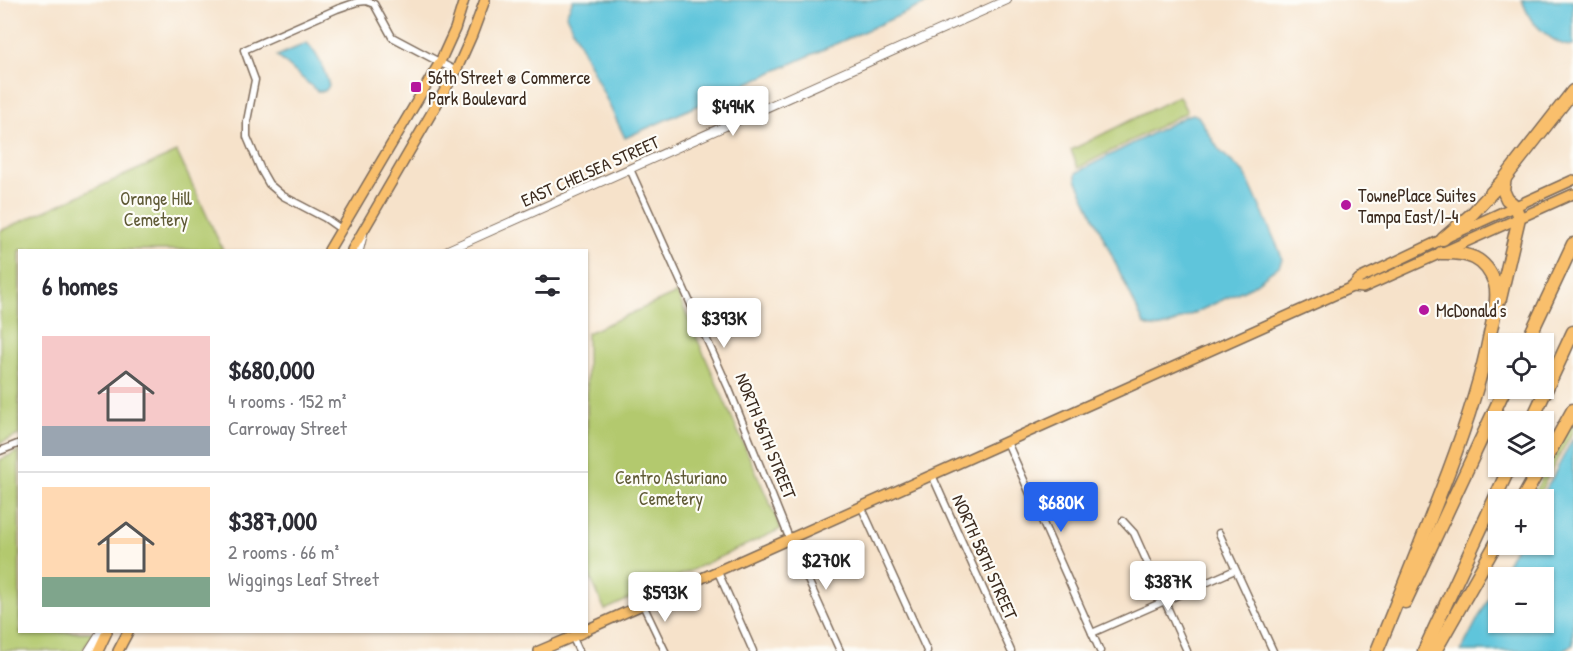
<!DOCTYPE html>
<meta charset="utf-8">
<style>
body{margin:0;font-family:"Patrick Hand",sans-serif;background:#f2f2f3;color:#2b2b33;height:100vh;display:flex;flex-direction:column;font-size:22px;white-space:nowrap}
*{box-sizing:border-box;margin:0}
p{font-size:20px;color:#7c7c81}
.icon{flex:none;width:33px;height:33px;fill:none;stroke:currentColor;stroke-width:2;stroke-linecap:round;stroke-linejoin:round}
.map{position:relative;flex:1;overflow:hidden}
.side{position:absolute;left:18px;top:249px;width:570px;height:384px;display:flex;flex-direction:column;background:#fff;border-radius:0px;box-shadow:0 2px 4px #0004}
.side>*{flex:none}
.buttons{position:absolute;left:1488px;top:333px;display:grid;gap:12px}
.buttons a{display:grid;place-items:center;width:66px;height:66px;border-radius:0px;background:#fff;box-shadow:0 2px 4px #0004;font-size:30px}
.price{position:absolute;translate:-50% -51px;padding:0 14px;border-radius:6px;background:#fff;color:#222;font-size:20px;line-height:39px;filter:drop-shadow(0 2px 3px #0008)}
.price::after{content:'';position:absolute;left:50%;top:36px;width:18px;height:14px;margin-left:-9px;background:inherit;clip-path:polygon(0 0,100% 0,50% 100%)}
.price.selected{background:#2563eb;color:#fff}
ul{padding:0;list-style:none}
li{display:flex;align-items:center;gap:18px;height:150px;padding:0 24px}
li+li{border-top:2px solid #e1e1e2}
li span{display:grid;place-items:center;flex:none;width:168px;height:120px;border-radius:0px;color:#555}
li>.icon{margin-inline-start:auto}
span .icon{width:72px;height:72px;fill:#fffc;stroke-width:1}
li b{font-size:26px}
h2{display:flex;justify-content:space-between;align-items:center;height:72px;padding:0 24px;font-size:26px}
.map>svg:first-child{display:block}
.green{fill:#b3c96e;stroke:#777a46;stroke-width:1.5}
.water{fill:#5ec5db;stroke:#4c787c;stroke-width:1.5}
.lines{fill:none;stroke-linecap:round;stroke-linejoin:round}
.minor-casing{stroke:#7c6a5a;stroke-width:9}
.tertiary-casing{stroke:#7c6a5a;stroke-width:10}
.primary-casing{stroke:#7c6a5a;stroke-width:12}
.motorway-casing{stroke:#7c6a5a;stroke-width:15}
.minor{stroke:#fff;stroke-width:6}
.tertiary{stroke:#fff;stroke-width:8}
.primary{stroke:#f9bf6c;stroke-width:9}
.motorway{stroke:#f9bf6c;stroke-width:12}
.poi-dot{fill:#b5179e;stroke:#fdfcf7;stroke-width:2}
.labels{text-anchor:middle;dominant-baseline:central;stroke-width:4.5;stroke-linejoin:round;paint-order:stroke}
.poi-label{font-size:18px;fill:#3b2a1e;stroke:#fdfcf7;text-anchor:start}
.street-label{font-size:18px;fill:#3b2a1e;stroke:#fdfcf7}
.park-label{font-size:18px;fill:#5f5a36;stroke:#fdfcf7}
</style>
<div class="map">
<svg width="1573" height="651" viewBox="0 0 1573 651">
<rect width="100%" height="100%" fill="#fdfcf7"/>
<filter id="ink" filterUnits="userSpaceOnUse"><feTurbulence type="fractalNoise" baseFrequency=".0167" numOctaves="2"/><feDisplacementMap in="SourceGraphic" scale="12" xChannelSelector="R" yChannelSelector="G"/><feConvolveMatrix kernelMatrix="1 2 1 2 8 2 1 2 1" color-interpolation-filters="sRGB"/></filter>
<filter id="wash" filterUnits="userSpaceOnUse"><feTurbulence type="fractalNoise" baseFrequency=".008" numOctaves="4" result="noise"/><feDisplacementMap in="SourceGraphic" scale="24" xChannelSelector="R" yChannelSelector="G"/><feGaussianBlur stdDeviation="1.35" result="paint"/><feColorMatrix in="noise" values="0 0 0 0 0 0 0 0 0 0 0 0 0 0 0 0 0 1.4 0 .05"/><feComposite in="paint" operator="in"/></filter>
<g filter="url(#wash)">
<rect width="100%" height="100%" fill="#f6e2ca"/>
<g class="green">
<path d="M1179,96L1187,112L1078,168L1071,150Z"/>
<path d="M177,152L223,250H20L19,435L0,443V231Z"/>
<path d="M677,293L781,529L605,610L587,570V333Z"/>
<path d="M1573,419V431L1548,476L1537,499L1530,500Z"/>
<path d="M19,451L20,632H95L82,651H0V460Z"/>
</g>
<g class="water">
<path d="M573,0H934L625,138L566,15Z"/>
<path d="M1522,0H1573V46C1559,47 1542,32 1533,22C1528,16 1525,7 1522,0Z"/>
<path d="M307,43C318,54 325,71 329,86L325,91H317L277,56Z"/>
<path d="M1193,114L1198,116L1219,150L1245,174L1248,180L1280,252L1282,260L1279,266L1252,286L1169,325C1159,328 1153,329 1144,324L1076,179V173L1081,170L1186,116Z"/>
<path d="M1573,438V645L1561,651H1461L1498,580V622H1544V578L1500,577L1517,545L1544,544V500L1541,499Z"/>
</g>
</g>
<g filter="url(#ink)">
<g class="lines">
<defs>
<g id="minor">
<path d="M630,169L729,389L790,540L840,651"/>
<path d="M342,230L325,218L283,196L269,184L261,170L247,137V121L255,80L244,50L337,9L357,2L366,1L374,4L392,37L456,71"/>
<path d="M1007,442L1100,651"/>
<path d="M0,451L20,443"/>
<path d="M932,475L1011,651"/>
<path d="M862,508L927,651"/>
<path d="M1123,521L1134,533L1187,651"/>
<path d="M1219,533L1273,651"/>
<path d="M718,572L753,651"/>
<path d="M643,605L665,651"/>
<path d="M1092,633L1235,570"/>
<path d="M572,636L579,651"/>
</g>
<g id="tertiary">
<path d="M359,250L363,234"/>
<path d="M448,250L1007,0"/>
<path d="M89,651L101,632"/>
</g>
<g id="primary">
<path d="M329,250L440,62L455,29L464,0"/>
<path d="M352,250L456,71L472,35L485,0"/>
<path d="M1352,287L1363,288L1573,194"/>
<path d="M586,630L1352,287L1359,279L1443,239L1573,180"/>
<path d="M98,651L107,632"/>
<path d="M118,651L128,632"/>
<path d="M539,651L584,632"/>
</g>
<g id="motorway">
<path d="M1443,239L1473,213L1505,178L1573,91"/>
<path d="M1500,299L1519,218L1515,206L1507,199L1503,190L1505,178"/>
<path d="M1526,344L1573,244"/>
<path d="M1531,422L1573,332"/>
<path d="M1544,462L1573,410"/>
<path d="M1522,500L1541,466"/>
<path d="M1405,602L1505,388"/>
<path d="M1377,651C1401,592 1425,533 1448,473C1465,428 1481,381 1490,334C1493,320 1499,298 1495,284C1486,257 1467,252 1441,253"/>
<path d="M1424,651L1510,466"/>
<path d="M1435,651L1498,540"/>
</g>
</defs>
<use href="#minor" class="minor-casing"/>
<use href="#tertiary" class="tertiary-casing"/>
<use href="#primary" class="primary-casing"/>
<use href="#motorway" class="motorway-casing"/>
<use href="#minor" class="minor"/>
<use href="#tertiary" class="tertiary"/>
<use href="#primary" class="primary"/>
<use href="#motorway" class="motorway"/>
</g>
</g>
<g class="poi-dot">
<rect x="410" y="81" width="12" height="12" rx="3"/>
<circle cx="1346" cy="205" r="6"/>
<circle cx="1424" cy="310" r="6"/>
</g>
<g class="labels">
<g class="poi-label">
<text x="428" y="77">56th Street @ Commerce<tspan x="428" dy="21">Park Boulevard</tspan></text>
<text x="1358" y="195">TownePlace Suites<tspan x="1358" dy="21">Tampa East/I-4</tspan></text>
<text x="1436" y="310">McDonald's</text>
</g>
<g class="street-label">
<text transform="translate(590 171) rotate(-24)">EAST CHELSEA STREET</text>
<text transform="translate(766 436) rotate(68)">NORTH 56TH STREET</text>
<text transform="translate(985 557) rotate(66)">NORTH 58TH STREET</text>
</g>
<g class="park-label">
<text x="156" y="198">Orange Hill<tspan x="156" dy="21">Cemetery</tspan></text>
<text x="671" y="477">Centro Asturiano<tspan x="671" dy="21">Cemetery</tspan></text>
</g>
</g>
</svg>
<div class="buttons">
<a><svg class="icon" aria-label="locate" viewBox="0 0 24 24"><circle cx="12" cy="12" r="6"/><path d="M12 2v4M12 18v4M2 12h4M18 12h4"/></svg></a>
<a><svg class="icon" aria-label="layers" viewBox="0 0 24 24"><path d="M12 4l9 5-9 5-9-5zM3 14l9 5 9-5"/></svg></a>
<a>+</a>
<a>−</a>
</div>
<b class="price" style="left:733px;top:137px">$494K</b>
<b class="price" style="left:724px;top:349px">$393K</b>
<b class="price selected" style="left:1061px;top:533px">$680K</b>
<b class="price" style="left:826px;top:591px">$270K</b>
<b class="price" style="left:1168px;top:612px">$387K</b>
<b class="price" style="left:665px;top:623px">$593K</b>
<section class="side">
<h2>6 homes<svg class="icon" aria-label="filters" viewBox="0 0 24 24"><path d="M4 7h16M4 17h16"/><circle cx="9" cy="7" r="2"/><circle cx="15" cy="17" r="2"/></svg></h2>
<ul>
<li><span style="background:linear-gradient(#f6c9c9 75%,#9aa5b1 0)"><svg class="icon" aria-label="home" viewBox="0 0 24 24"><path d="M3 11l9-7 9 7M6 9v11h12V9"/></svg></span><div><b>$680,000</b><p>4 rooms · 152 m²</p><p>Carroway Street</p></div></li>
<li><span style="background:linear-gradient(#ffd9b3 75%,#7fa58c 0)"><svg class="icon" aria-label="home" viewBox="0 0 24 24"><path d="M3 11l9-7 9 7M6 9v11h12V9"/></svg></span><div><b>$387,000</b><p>2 rooms · 66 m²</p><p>Wiggings Leaf Street</p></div></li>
</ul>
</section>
</div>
